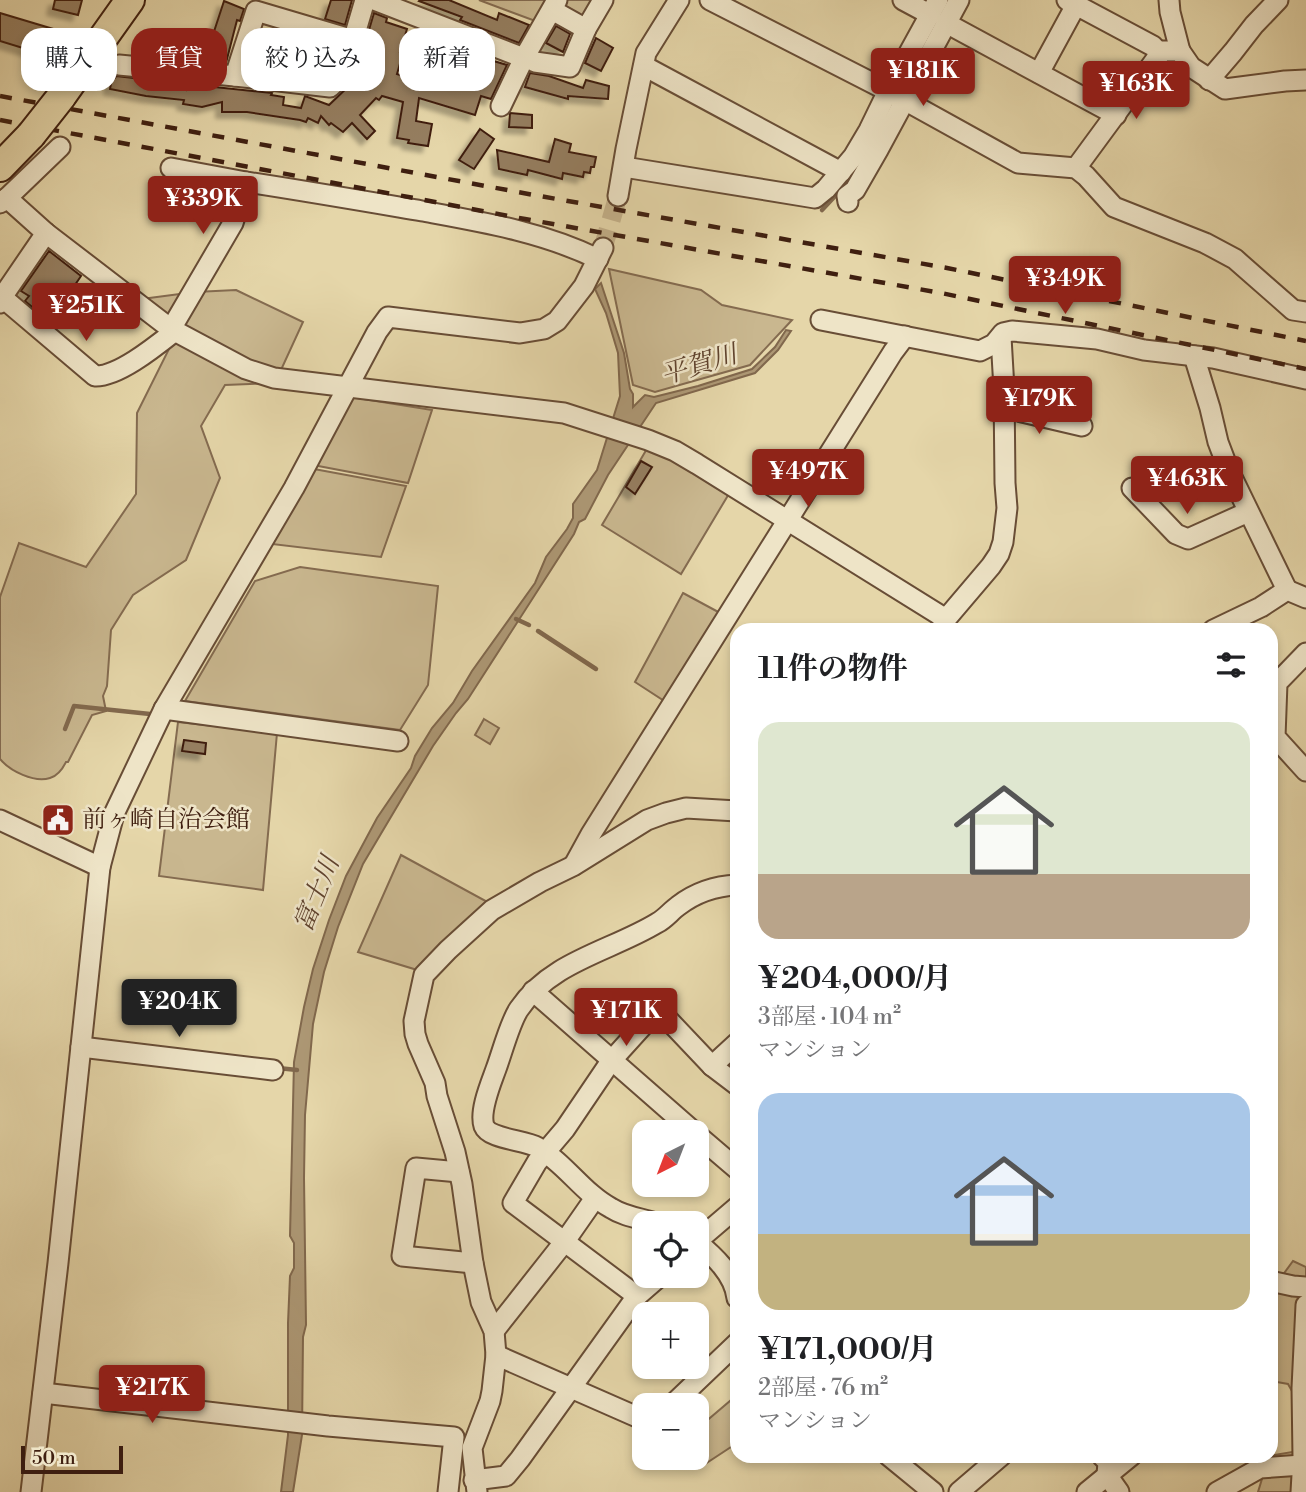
<!DOCTYPE html>
<html lang="ja">
<meta charset="utf-8">
<style>
body{margin:0;font-family:"Libre Bodoni","Noto Serif JP",serif;background:#f6f6f6;color:#202124;height:100vh;display:flex;flex-direction:column;font-size:26px;white-space:nowrap}
*{box-sizing:border-box;margin:0}
p{font-size:23px;color:#757577}
.icon{flex:none;width:38px;height:38px;fill:none;stroke:currentColor;stroke-width:2;stroke-linecap:round;stroke-linejoin:round}
.map{position:relative;flex:1;overflow:hidden}
.details{position:absolute;left:730px;top:623px;width:548px;height:840px;display:flex;flex-direction:column;background:#fff;border-radius:21px;box-shadow:0 4px 10px #0003}
.details>*{flex:none}
.banner{position:absolute;left:21px;top:28px;width:604px;height:63px;display:flex;gap:14px}
.needle{width:46px;rotate:222deg}
.tools{position:absolute;left:632px;top:1120px;display:grid;gap:14px}
.tools a{display:grid;place-items:center;width:77px;height:77px;border-radius:14px;background:#fff;box-shadow:0 4px 10px #0003;font-size:35px}
.scale{position:absolute;left:21px;bottom:18px;width:102px;box-sizing:border-box;padding-left:7px;border:4px solid #3f1f10;border-top:0;font-size:19px;line-height:24px;white-space:nowrap;color:#3f1f10;-webkit-text-stroke:5px #eee4c7;paint-order:stroke}
.price{position:absolute;translate:-50% -60px;padding:0 16px;border-radius:7px;background:#8f2418;color:#fff;font-size:23px;line-height:46px;filter:drop-shadow(0 2px 4px #0008)}
.price::after{content:'';position:absolute;left:50%;top:42px;width:21px;height:16px;margin-left:-10px;background:inherit;clip-path:polygon(0 0,100% 0,50% 100%)}
.price.selected{background:#222;color:#fff}
ul{padding:0;list-style:none}
li{display:grid;align-content:center;gap:14px;height:371px;padding:0 28px}
li span{display:grid;place-items:center;height:217px;border-radius:21px;color:#555}
li>.icon{margin-inline-start:auto}
span .icon{width:126px;height:126px;fill:#fffc;stroke-width:1}
li b{font-size:30px}
h2{display:flex;justify-content:space-between;align-items:center;height:84px;padding:0 28px;font-size:30px}
.pill{padding:0 24px;border-radius:21px;background:#fff;box-shadow:0 4px 10px #0003;font-size:24px;line-height:63px}
.pill.selected{background:#8f2418;color:#fff}
.map>svg:first-child{display:block}
.green{fill:#c9b78f;stroke:#846b50;stroke-width:2}
.water{fill:#ad9875;stroke:#81684d;stroke-width:2}
.lines{fill:none;stroke-linecap:round;stroke-linejoin:round}
.stream{stroke:#81684d;stroke-width:4.5}
.building{fill:#957e60;stroke:#3f1f10;stroke-width:2;filter:url(#shadow)}
.minor-tunnel{stroke:#c4b18a;stroke-width:19;stroke-dasharray:19 10;stroke-linecap:butt}
.minor-casing{stroke:#684d36;stroke-width:23}
.highway-casing{stroke:#3f1f10;stroke-width:32}
.minor{stroke:#eee4c7;stroke-width:19}
.highway{stroke:#e5d6a9;stroke-width:28}
.rail{stroke:#3f1f10;stroke-width:4.5;stroke-dasharray:12 12;stroke-linecap:butt}
.highway-bridge-casing{stroke:#3f1f10;stroke-width:32;stroke-linecap:butt}
.highway-bridge{stroke:#e5d6a9;stroke-width:28}
.labels{text-anchor:middle;dominant-baseline:central;stroke-width:5;stroke-linejoin:round;paint-order:stroke}
.poi-label{font-size:24px;fill:#3f1f10;stroke:#eee4c7;text-anchor:start}
.water-label{font-size:26px;font-style:italic;fill:#60432e;stroke:#eee4c7}
</style>
<div class="map">
<svg width="1306" height="1492" viewBox="0 0 1306 1492">
<defs>
<filter id="shadow"><feDropShadow dx="-6" dy="6" stdDeviation="2" flood-color="#0004"/></filter>
</defs>
<rect width="100%" height="100%" fill="#e5d6a9"/>
<filter id="stains"><feTurbulence type="fractalNoise" baseFrequency=".00286" numOctaves="4"/><feColorMatrix values="0 0 0 0 .2 0 0 0 0 .09 0 0 0 0 .02 0 0 0 .5 -.17"/></filter>
<radialGradient id="worn" r=".72"><stop offset=".6" stop-color="#630" stop-opacity="0"/><stop offset="1" stop-color="#630" stop-opacity=".3"/></radialGradient>
<g class="green">
<path d="M479,0H550L538,22Z"/>
<path d="M564,0H595L582,21L560,9Z"/>
<path d="M609,269L701,290L722,305L792,320L750,365L655,392L633,385Z"/>
<path d="M236,290L303,322L275,383L225,385L201,426L220,478L186,560L133,595L111,630L107,686L103,696L106,711L92,715L68,762H66C63,768 57,776 50,778C34,783 10,771 0,759V597L19,543L86,567L136,494L137,413L172,343L134,300L195,292Z"/>
<path d="M351,397L432,410L408,483L313,465Z"/>
<path d="M648,447L670,456L730,492L681,574L602,525Z"/>
<path d="M314,469L406,486L381,557L272,544Z"/>
<path d="M300,567L438,586L428,685L400,730L185,701L255,581Z"/>
<path d="M683,593L722,614L669,704L635,682Z"/>
<path d="M484,719L499,728L490,744L475,735Z"/>
<path d="M178,722L277,733L263,890L159,876Z"/>
<path d="M401,855L493,905L424,972L358,952Z"/>
<path d="M1293,1261L1306,1267V1396L1293,1393L1288,1384L1271,1381V1362L1274,1359L1276,1325L1271,1291Z"/>
<path d="M737,1395V1443L699,1468L695,1458L697,1429Z"/>
<path d="M1292,1452L1306,1468V1492H1258L1269,1456Z"/>
</g>
<path class="water" d="M601,283L624,353L630,389L633,394V407L645,395L654,397L698,386L752,369L775,347L786,330L791,331L778,350L755,373L656,403L608,475L585,519L579,522L574,534L468,699L456,713L433,746L363,864L338,927L324,972L313,1024L305,1115L304,1178L306,1325L303,1337L302,1435L293,1492H281L288,1435V1323L290,1276L294,1268V1243L290,1236L294,1062L304,1007L313,969L329,920L346,876L377,818L411,768L415,756L432,728L453,703L472,671L535,583L546,557L567,529L573,518V504L597,470L620,396L618,353L606,313L595,289Z"/>
<g class="lines">
<g class="stream">
<path d="M822,210L851,179"/>
<path d="M516,619L529,625"/>
<path d="M538,631L596,669"/>
<path d="M65,729L74,706L150,714"/>
<path d="M278,1068L297,1070"/>
</g>
</g>
<g class="building">
<path d="M55,0H82L78,15L53,9Z"/>
<path d="M331,0H352L345,25L325,19Z"/>
<path d="M420,0H449L497,20L499,13L529,25L519,43L460,20L462,17L419,1Z"/>
<path d="M224,1L244,9L240,21L237,20L226,63L169,57L170,49L207,53Z"/>
<path d="M0,13L70,34L62,60L0,41Z"/>
<path d="M374,13L387,18L386,22L407,29L400,52L403,53L397,74L423,82L429,56L449,62L453,49L507,65L491,99L481,96L475,115L419,98L416,121L432,124L428,146L408,143L409,140L397,138L403,102L382,96L379,100L376,98L360,115L375,131L367,139L352,123L343,132L331,123L329,125L321,116L318,123L308,118L306,122L300,120L247,112H222V102L202,107L183,104L184,100L146,96L110,89L112,78H115L116,76L187,84V90L205,86L272,93L271,95L284,97L283,105L301,108L305,96L329,105L352,83L354,85L372,63L360,60Z"/>
<path d="M556,26L570,34L563,52L546,43Z"/>
<path d="M596,38L613,48L601,71L585,63Z"/>
<path d="M308,55L334,63L332,68L326,74L303,72Z"/>
<path d="M530,73L549,76L583,88L586,80L609,86L608,99L568,96V99L525,87Z"/>
<path d="M510,113L532,115V128L509,127Z"/>
<path d="M480,129L494,139L474,169L459,160Z"/>
<path d="M555,139L571,144L569,152L596,157L594,167H591L590,173L584,172L583,177L563,173L562,179L528,170L527,175L499,169L497,150L549,162Z"/>
<path d="M49,251L81,276L50,322L25,301L29,296L21,291Z"/>
<path d="M641,461L652,467L635,494L626,487Z"/>
<path d="M184,740L206,743L205,754L182,751Z"/>
</g>
<g class="lines">
<path class="minor-tunnel" d="M603,248L618,196"/>
<defs>
<g id="minor">
<path d="M374,0L524,58"/>
<path d="M710,0L888,91L1018,163L1076,168L1086,176L1114,207L1205,243L1235,259L1293,310L1306,312"/>
<path d="M903,0L931,15"/>
<path d="M1067,0L1153,46L1160,54"/>
<path d="M1169,0L1170,12L1180,51"/>
<path d="M552,10L586,29L603,0"/>
<path d="M946,23L1116,115"/>
<path d="M354,40L256,11L235,76L330,87L343,75L365,0"/>
<path d="M535,62L570,67L586,29"/>
<path d="M119,65L235,76"/>
<path d="M644,66L841,172"/>
<path d="M1039,73L1076,5"/>
<path d="M1209,80L1233,52L1254,25L1278,0"/>
<path d="M501,106L524,58L557,0"/>
<path d="M624,167L815,198L826,189L853,157L869,130L888,91L938,0"/>
<path d="M171,168L246,182L233,223L171,329"/>
<path d="M1076,168L1162,51H1180L1191,67L1225,89L1285,81L1306,80"/>
<path d="M246,182C305,191 363,201 422,211C482,222 543,232 598,259"/>
<path d="M618,196L626,149L646,53L679,0"/>
<path d="M7,198L60,147"/>
<path d="M848,202L847,196L855,190L878,150L959,0"/>
<path d="M0,203L7,198L46,233L171,329L246,369L274,378L564,413L648,440L675,451L697,464L946,619"/>
<path d="M3,298L95,376C118,377 156,346 175,331"/>
<path d="M0,303L5,293L46,233"/>
<path d="M821,320L980,351L994,344L1003,333L1012,331L1097,339L1144,350L1213,358L1306,379"/>
<path d="M1194,356L1210,408L1218,442L1229,471L1287,590"/>
<path d="M1005,408L1082,426"/>
<path d="M1132,488L1176,534L1188,539L1248,512"/>
<path d="M941,629L946,619L991,566L999,554L1003,542L1007,508L1005,483L1004,389L1001,337"/>
<path d="M1213,630L1261,607L1287,590L1306,598"/>
<path d="M1306,653L1277,683L1275,737L1306,771"/>
<path d="M164,709L398,741"/>
<path d="M0,820L100,867"/>
<path d="M574,865L591,834L893,352L905,336"/>
<path d="M533,991L694,1132"/>
<path d="M81,1047L273,1070"/>
<path d="M712,1066L737,1043"/>
<path d="M696,1134L737,1169"/>
<path d="M459,1172L416,1168L402,1256L473,1263"/>
<path d="M656,1223C640,1218 625,1217 611,1208C583,1193 565,1163 537,1147C525,1140 489,1139 484,1126C479,1111 491,1083 496,1069C502,1053 510,1022 519,1009C551,961 611,951 657,923C665,919 671,911 678,906C696,892 714,886 737,885"/>
<path d="M696,1241C714,1256 734,1274 737,1298"/>
<path d="M696,1242L737,1207"/>
<path d="M1270,1281L1293,1286L1306,1287"/>
<path d="M637,1296L513,1203L537,1162L565,1129L611,1061L658,1009L712,1066L737,1085"/>
<path d="M494,1331L565,1241L595,1198"/>
<path d="M496,1355L644,1420"/>
<path d="M43,1393L328,1426L454,1437L448,1492"/>
<path d="M672,1405L737,1343"/>
<path d="M889,1456L933,1492"/>
<path d="M1102,1456L1108,1462L1107,1475L1119,1492"/>
<path d="M474,1480L506,1476L520,1459L637,1296L660,1276"/>
<path d="M31,1492L58,1263L100,867L114,814L164,709L294,488L377,332L388,317L520,333L544,329L557,321L584,286L603,248"/>
<path d="M477,1492L472,1448L490,1401L492,1391L496,1355L494,1331L481,1302L473,1263L462,1184L455,1152L437,1096L435,1083L418,1044L415,1034L414,1021L424,975L448,950L492,910L540,882L573,866L647,820L666,813L686,808L737,811"/>
<path d="M959,1492L1001,1456"/>
<path d="M1087,1492L1131,1456"/>
<path d="M1217,1492L1260,1468L1302,1465"/>
<path d="M1301,1492L1303,1457L1302,1388L1306,1305"/>
</g>
<g id="highway">
<path d="M61,97L130,0"/>
<path d="M0,167L31,135"/>
</g>
</defs>
<use href="#minor" class="minor-casing"/>
<use href="#highway" class="highway-casing"/>
<use href="#minor" class="minor"/>
<use href="#highway" class="highway"/>
<g class="rail">
<path d="M0,96L534,195L947,268L1306,341"/>
<path d="M0,120L525,219L941,293L1306,369"/>
</g>
<defs>
<path id="highway-bridge" d="M31,135L61,97"/>
</defs>
<use href="#highway-bridge" class="highway-bridge-casing"/>
<use href="#highway-bridge" class="highway-bridge"/>
</g>
<defs>
<symbol id="civic-square" viewBox="-11 -11 22 22"><rect x="-9" y="-9" width="18" height="18" rx="4" fill="#8f2418" stroke="#eee4c7"/><path d="M-.6-6.5H3V-4.5H.6V-3L4-1V1h2V6H-6V1h2V-1L-.6-3ZM-1.2 2.5V6h2.4V2.5Z" fill="#fff"/></symbol>
</defs>
<g fill-rule="evenodd">
<use href="#civic-square" x="39" y="801" width="38" height="38"/>
</g>
<g class="labels">
<g class="poi-label">
<text x="82" y="820">前ヶ崎自治会館</text>
</g>
<g class="water-label">
<text transform="translate(699 365) rotate(-17)">平賀川</text>
<text transform="translate(317 894) rotate(-68)">富士川</text>
</g>
</g>
<rect width="100%" height="100%" filter="url(#stains)"/>
<rect width="100%" height="100%" fill="url(#worn)"/>
</svg>
<div class="tools">
<a><svg class="needle" viewBox="-14 -14 28 28"><path d="M0-13l5 13h-10z" fill="#e53935"/><path d="M0 13l5-13h-10z" fill="#757577"/></svg></a>
<a><svg class="icon" aria-label="locate" viewBox="0 0 24 24"><circle cx="12" cy="12" r="6"/><path d="M12 2v4M12 18v4M2 12h4M18 12h4"/></svg></a>
<a>+</a>
<a>−</a>
</div>
<div class="scale">50 m</div>
<b class="price" style="left:923px;top:108px">¥181K</b>
<b class="price" style="left:1136px;top:121px">¥163K</b>
<b class="price" style="left:203px;top:236px">¥339K</b>
<b class="price" style="left:1065px;top:316px">¥349K</b>
<b class="price" style="left:86px;top:343px">¥251K</b>
<b class="price" style="left:1039px;top:436px">¥179K</b>
<b class="price" style="left:808px;top:509px">¥497K</b>
<b class="price" style="left:1187px;top:516px">¥463K</b>
<b class="price selected" style="left:179px;top:1039px">¥204K</b>
<b class="price" style="left:626px;top:1048px">¥171K</b>
<b class="price" style="left:152px;top:1425px">¥217K</b>
<div class="banner">
<a class="pill">購入</a>
<a class="pill selected">賃貸</a>
<a class="pill">絞り込み</a>
<a class="pill">新着</a>
</div>
<section class="details">
<h2>11件の物件<svg class="icon" aria-label="filters" viewBox="0 0 24 24"><path d="M4 7h16M4 17h16"/><circle cx="9" cy="7" r="2"/><circle cx="15" cy="17" r="2"/></svg></h2>
<ul>
<li><span style="background:linear-gradient(#dfe7d0 70%,#b9a48a 0)"><svg class="icon" aria-label="home" viewBox="0 0 24 24"><path d="M3 11l9-7 9 7M6 9v11h12V9"/></svg></span><div><b>¥204,000/月</b><p>3部屋 · 104 m²</p><p>マンション</p></div></li>
<li><span style="background:linear-gradient(#a9c7e8 65%,#c2b280 0)"><svg class="icon" aria-label="home" viewBox="0 0 24 24"><path d="M3 11l9-7 9 7M6 9v11h12V9"/></svg></span><div><b>¥171,000/月</b><p>2部屋 · 76 m²</p><p>マンション</p></div></li>
</ul>
</section>
</div>
